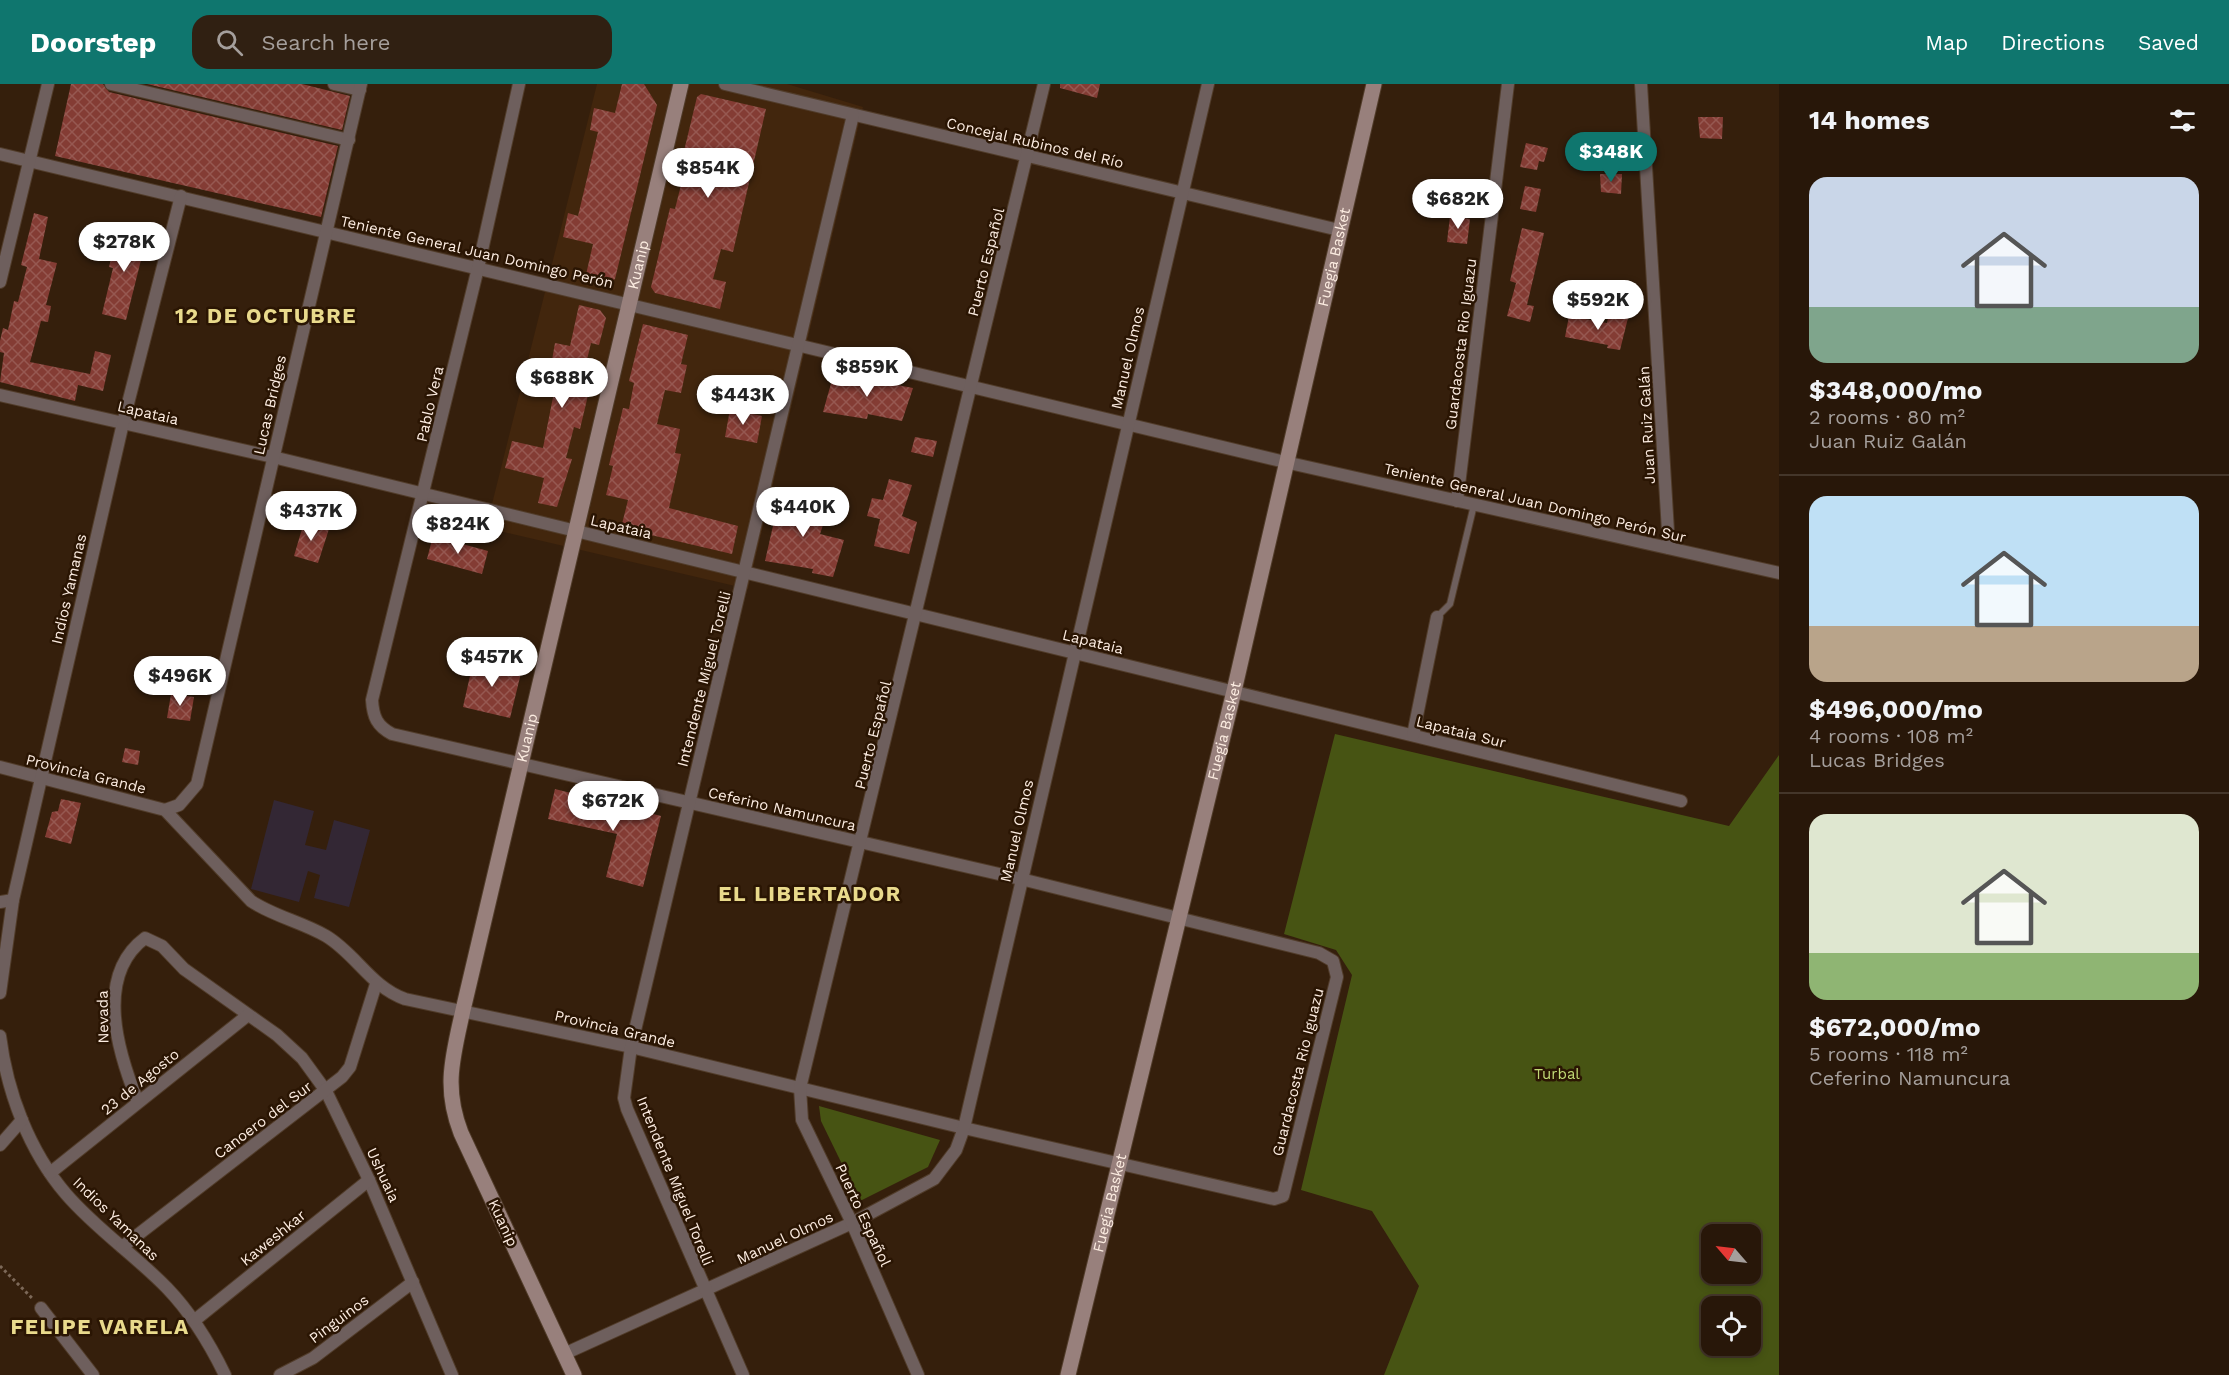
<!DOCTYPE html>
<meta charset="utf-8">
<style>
body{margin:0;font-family:"Work Sans",sans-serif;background:#302012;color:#f1f3f6;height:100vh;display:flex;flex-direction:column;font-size:22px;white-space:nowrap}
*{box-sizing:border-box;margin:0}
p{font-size:20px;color:#a59f9c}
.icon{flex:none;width:33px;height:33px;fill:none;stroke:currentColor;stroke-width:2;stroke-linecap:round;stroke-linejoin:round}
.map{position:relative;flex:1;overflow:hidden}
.sheet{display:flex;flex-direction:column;background:#281709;width:450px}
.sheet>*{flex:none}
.needle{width:39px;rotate:298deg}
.controls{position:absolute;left:1701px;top:1140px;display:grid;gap:12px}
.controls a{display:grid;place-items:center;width:60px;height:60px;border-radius:12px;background:#281709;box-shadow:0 3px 9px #0003,0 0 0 2px #44362a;font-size:30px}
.price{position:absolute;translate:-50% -51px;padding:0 14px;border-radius:21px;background:#fff;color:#222;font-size:20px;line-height:39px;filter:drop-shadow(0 2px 3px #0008)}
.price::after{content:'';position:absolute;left:50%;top:36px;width:18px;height:14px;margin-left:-9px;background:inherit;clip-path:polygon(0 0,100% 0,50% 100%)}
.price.current{background:#0f766e;color:#fff}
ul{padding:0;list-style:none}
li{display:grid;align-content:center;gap:12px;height:318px;padding:0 30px}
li+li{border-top:2px solid #44362a}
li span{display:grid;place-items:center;height:186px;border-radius:18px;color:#555}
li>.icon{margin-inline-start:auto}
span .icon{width:108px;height:108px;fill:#fffc;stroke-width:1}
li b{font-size:26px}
h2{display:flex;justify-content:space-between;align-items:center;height:72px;padding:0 30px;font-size:26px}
header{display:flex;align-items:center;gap:36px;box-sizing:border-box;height:84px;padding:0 30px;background:#0f766e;color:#fff}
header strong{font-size:28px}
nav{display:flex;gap:33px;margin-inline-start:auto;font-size:21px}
.search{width:420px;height:54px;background:#302012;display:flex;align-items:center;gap:15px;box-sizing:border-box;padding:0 21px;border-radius:18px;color:#a59f9c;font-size:22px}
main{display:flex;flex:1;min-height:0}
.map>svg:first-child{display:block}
.built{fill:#42260d}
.education{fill:#332734}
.green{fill:#475413;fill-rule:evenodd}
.building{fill:url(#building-cross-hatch)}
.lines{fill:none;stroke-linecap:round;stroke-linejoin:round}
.lane-casing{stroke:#513c2a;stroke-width:8}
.street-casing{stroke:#513c2a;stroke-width:14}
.secondary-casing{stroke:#513c2a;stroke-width:17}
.path{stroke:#7c6858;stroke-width:3;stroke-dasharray:3 3;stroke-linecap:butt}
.lane{stroke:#6e5f5d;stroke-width:6}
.street{stroke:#6e5f5d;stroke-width:12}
.secondary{stroke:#98807c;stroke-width:15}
.labels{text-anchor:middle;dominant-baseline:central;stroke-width:5;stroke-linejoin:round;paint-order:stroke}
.street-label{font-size:15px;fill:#fcece1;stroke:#2a1503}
.park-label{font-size:15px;fill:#c2db76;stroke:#2a1503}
.district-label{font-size:21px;font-weight:bold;letter-spacing:1.5px;fill:#e9da8c;stroke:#2a1503}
</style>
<header>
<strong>Doorstep</strong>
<div class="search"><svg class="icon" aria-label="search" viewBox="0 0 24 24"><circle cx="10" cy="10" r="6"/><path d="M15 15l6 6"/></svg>Search here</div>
<nav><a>Map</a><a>Directions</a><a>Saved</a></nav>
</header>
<main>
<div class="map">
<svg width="1779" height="1291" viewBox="0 0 1779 1291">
<defs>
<pattern id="building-cross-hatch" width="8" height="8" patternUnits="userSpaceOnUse" patternTransform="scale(1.5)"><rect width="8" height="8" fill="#843c34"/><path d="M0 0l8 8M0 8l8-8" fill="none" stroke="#965851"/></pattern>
</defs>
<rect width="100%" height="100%" fill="#351f0c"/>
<path class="built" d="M597,0H787L863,23L748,505L486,444Z"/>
<path class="education" d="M274,716L314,727L305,761L326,766L334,736L370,746L349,823L314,814L320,791L308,787L299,818L251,805Z"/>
<g class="green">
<path d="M1335,650L1729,742L1779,671V1291H1384L1419,1202L1372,1127L1301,1106L1352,891L1336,866L1284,850ZM1712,1150H1750V1190H1712ZM1712,1222H1750V1262H1712Z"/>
<path d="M819,1022L940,1056L928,1083L860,1117L821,1037Z"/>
</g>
<g class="building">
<path d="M71,0H103L109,8L338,62L321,133L55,72Z"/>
<path d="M147,0H302L350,12L342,46Z"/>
<path d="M622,0H644L657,21L615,195L608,200L585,195L593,160L563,153L568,129L578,132L598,48L590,46L594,24L615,29Z"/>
<path d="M1060,0H1100L1097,14L1060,4Z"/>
<path d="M701,10L766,25L733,168L721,165L713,195L726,198L720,225L655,209L651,203L670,124L675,125L682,97L677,96L697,13Z"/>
<path d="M1698,33H1723L1722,55L1700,54Z"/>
<path d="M1526,59L1548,64L1544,78L1539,77L1537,86L1520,83Z"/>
<path d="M1600,90H1622L1621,110L1601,108Z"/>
<path d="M1525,102L1541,105L1536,128L1520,125Z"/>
<path d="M34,129L48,133L39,175L57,179L46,221L51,222L48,238L41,237L30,278L90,290L95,267L111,271L103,307L78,301L75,317L0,298L4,269L0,268V257L3,244L8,246L14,217L18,218L27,183L21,181Z"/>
<path d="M1450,132L1470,135L1467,160L1447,158Z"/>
<path d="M1522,144L1544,149L1527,221L1534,222L1530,238L1507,232L1516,199L1510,197Z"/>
<path d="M126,147L147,152L126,236L102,230L113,184L109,183L117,151Z"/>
<path d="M579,221L600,226L606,234L599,261L591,259L585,284L594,286L580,345L574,343L566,374L572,375L557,423L538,419L544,394L505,384L512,357L543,364L554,308L551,307L558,278L552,276L555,259L570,262Z"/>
<path d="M1609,229L1628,234L1620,266L1607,264L1608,261L1565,253L1569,232L1607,239Z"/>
<path d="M643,240L688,251L681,280L687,281L681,309L665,306L657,340L680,345L675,369L681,370L669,424L738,442L732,470L621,444L628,416L606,411L613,382L609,381L623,324L629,325L634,299L629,297Z"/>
<path d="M834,289L913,304L902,337L868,330L867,335L823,328Z"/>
<path d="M730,325L762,332L757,359L725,353Z"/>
<path d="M915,353L937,357L933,373L911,368Z"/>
<path d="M889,395L912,401L902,432L917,438L909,470L874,462L880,435L867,432L872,414L883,416Z"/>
<path d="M780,411L828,426L820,450L844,456L833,493L812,489L813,485L765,477Z"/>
<path d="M304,438L329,445L318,479L294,472Z"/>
<path d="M433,452L488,467L482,490L427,475Z"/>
<path d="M474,574L522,585L510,634L463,623Z"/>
<path d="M171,610L194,613L190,637L167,634Z"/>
<path d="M125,664L140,667L138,681L122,678Z"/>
<path d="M555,705L661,732L643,803L606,793L617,750L548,735Z"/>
<path d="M61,715L81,719L71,760L45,753L52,728L58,727Z"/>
</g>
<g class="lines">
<defs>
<path id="lane" d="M1437,533L1450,520L1474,421"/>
<g id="street">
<path d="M111,0L349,56"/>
<path d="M334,0L360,6"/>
<path d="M725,0L1339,146"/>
<path d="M1641,0L1669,464"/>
<path d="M0,70L1285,378L1779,489"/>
<path d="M0,198L48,0"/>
<path d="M0,311L273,373L1681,717"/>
<path d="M1457,417L1508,0"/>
<path d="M1413,651L1437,533"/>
<path d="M0,683L165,726L251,817C273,832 302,838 326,852C356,870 371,903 405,915L631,963L964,1044L1274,1115L1283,1112L1337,893L1333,877L1319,869L1021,795L392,650C377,642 373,633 372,616L478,184L519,0"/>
<path d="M165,726L179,721L197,700L361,0"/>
<path d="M0,818L13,816"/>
<path d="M0,909L13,816L123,339L181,112"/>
<path d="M0,952C7,1008 29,1067 66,1110C96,1145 135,1171 167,1204C192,1230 209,1258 225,1291"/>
<path d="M138,1018C118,969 94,892 145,854L162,862L184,885L277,951L302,974L326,1007L369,1096L452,1291"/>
<path d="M0,1061L22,1036"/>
<path d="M50,1089L248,931"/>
<path d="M122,1163L342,993L350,983L376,900"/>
<path d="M41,1224L93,1291"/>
<path d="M195,1236L369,1096"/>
<path d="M564,1270L852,1139L934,1095L956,1066L964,1044L1208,0"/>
<path d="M280,1291L313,1274L413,1198"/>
<path d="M743,1291L627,1025L624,1014L631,963L853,31"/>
<path d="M918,1291L852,1139L802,1036L800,1004L1044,0"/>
</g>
<g id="secondary">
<path id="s1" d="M574,1291L461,1049C443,1003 453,972 463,926L681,0"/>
<path id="s2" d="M1068,1291L1234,607L1374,0"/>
</g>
</defs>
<use href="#lane" class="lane-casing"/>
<use href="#street" class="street-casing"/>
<use href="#secondary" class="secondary-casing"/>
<path class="path" d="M0,1182L32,1214"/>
<use href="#lane" class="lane"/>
<use href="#street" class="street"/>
<use href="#secondary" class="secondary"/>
</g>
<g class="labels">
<g class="street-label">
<text transform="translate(1035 59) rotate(13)">Concejal Rubinos del Río</text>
<text transform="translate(477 168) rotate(13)">Teniente General Juan Domingo Perón</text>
<text stroke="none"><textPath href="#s2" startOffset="1149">Fuegia Basket</textPath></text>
<text transform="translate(986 178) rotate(-76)">Puerto Español</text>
<text stroke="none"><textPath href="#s1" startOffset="1158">Kuanip</textPath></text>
<text transform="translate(1461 260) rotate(-83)">Guardacosta Rio Iguazu</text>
<text transform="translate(1128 274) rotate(-77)">Manuel Olmos</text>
<text transform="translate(430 320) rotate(-77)">Pablo Vera</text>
<text transform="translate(270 321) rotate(-77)">Lucas Bridges</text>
<text transform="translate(148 329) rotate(13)">Lapataia</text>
<text transform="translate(1647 341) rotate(-93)">Juan Ruiz Galán</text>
<text transform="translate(1535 419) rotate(13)">Teniente General Juan Domingo Perón Sur</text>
<text transform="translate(621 443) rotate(13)">Lapataia</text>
<text transform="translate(69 505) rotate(-77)">Indios Yamanas</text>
<text transform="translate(1093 558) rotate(14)">Lapataia</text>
<text transform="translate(704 595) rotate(-76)">Intendente Miguel Torelli</text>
<text stroke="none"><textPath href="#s2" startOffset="663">Fuegia Basket</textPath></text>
<text transform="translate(1461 648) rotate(14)">Lapataia Sur</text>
<text transform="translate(873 651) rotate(-76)">Puerto Español</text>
<text stroke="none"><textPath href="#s1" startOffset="672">Kuanip</textPath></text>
<text transform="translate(86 690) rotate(14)">Provincia Grande</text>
<text transform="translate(782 725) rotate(13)">Ceferino Namuncura</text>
<text transform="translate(1017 747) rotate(-77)">Manuel Olmos</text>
<text transform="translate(103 933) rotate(-91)">Nevada</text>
<text transform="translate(615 945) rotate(13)">Provincia Grande</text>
<text transform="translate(1298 988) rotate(-76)">Guardacosta Rio Iguazu</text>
<text transform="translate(140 998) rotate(-39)">23 de Agosto</text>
<text transform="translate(263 1036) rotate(-37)">Canoero del Sur</text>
<text transform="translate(383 1091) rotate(65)">Ushuaia</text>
<text transform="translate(675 1097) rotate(68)">Intendente Miguel Torelli</text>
<text stroke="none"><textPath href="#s2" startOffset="177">Fuegia Basket</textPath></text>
<text transform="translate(863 1131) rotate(65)">Puerto Español</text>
<text transform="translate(116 1135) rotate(44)">Indios Yamanas</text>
<text transform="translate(503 1139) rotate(65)">Kuanip</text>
<text transform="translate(273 1154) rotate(-39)">Kaweshkar</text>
<text transform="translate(785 1154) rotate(-25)">Manuel Olmos</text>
<text transform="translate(339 1235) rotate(-37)">Pinguinos</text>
</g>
<g class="park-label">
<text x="1557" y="990">Turbal</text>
</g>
<g class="district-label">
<text x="266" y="231">12 DE OCTUBRE</text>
<text x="810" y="809">EL LIBERTADOR</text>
<text x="100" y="1242">FELIPE VARELA</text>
</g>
</g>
</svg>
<div class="controls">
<a><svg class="needle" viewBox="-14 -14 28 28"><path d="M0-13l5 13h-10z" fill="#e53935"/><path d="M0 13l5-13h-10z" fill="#a59f9c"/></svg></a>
<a><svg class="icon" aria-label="locate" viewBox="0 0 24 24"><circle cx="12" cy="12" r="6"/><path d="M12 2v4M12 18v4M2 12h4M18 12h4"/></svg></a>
</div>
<b class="price current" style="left:1611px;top:99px">$348K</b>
<b class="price" style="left:708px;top:115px">$854K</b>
<b class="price" style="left:1458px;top:146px">$682K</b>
<b class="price" style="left:124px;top:189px">$278K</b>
<b class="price" style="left:1598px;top:247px">$592K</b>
<b class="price" style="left:867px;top:314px">$859K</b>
<b class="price" style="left:562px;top:325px">$688K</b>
<b class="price" style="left:743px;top:342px">$443K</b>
<b class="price" style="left:803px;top:454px">$440K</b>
<b class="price" style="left:311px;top:458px">$437K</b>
<b class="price" style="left:458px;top:471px">$824K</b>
<b class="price" style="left:492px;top:604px">$457K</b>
<b class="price" style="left:180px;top:623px">$496K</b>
<b class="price" style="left:613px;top:748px">$672K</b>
</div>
<section class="sheet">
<h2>14 homes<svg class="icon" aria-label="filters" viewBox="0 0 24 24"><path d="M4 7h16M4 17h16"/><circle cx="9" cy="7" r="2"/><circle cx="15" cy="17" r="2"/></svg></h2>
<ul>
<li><span style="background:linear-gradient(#c9d6e8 70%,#7fa58c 0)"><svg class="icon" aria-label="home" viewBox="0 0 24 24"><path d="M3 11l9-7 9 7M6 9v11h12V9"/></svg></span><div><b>$348,000/mo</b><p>2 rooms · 80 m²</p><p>Juan Ruiz Galán</p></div></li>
<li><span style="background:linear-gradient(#bfe0f5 70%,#b9a48a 0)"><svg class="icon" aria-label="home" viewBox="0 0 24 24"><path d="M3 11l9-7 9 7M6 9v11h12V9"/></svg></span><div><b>$496,000/mo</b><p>4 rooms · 108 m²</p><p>Lucas Bridges</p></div></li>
<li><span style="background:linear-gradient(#dfe7d0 75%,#8fb573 0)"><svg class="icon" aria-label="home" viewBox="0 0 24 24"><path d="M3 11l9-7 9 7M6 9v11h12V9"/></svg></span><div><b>$672,000/mo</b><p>5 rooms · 118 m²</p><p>Ceferino Namuncura</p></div></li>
</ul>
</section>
</main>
